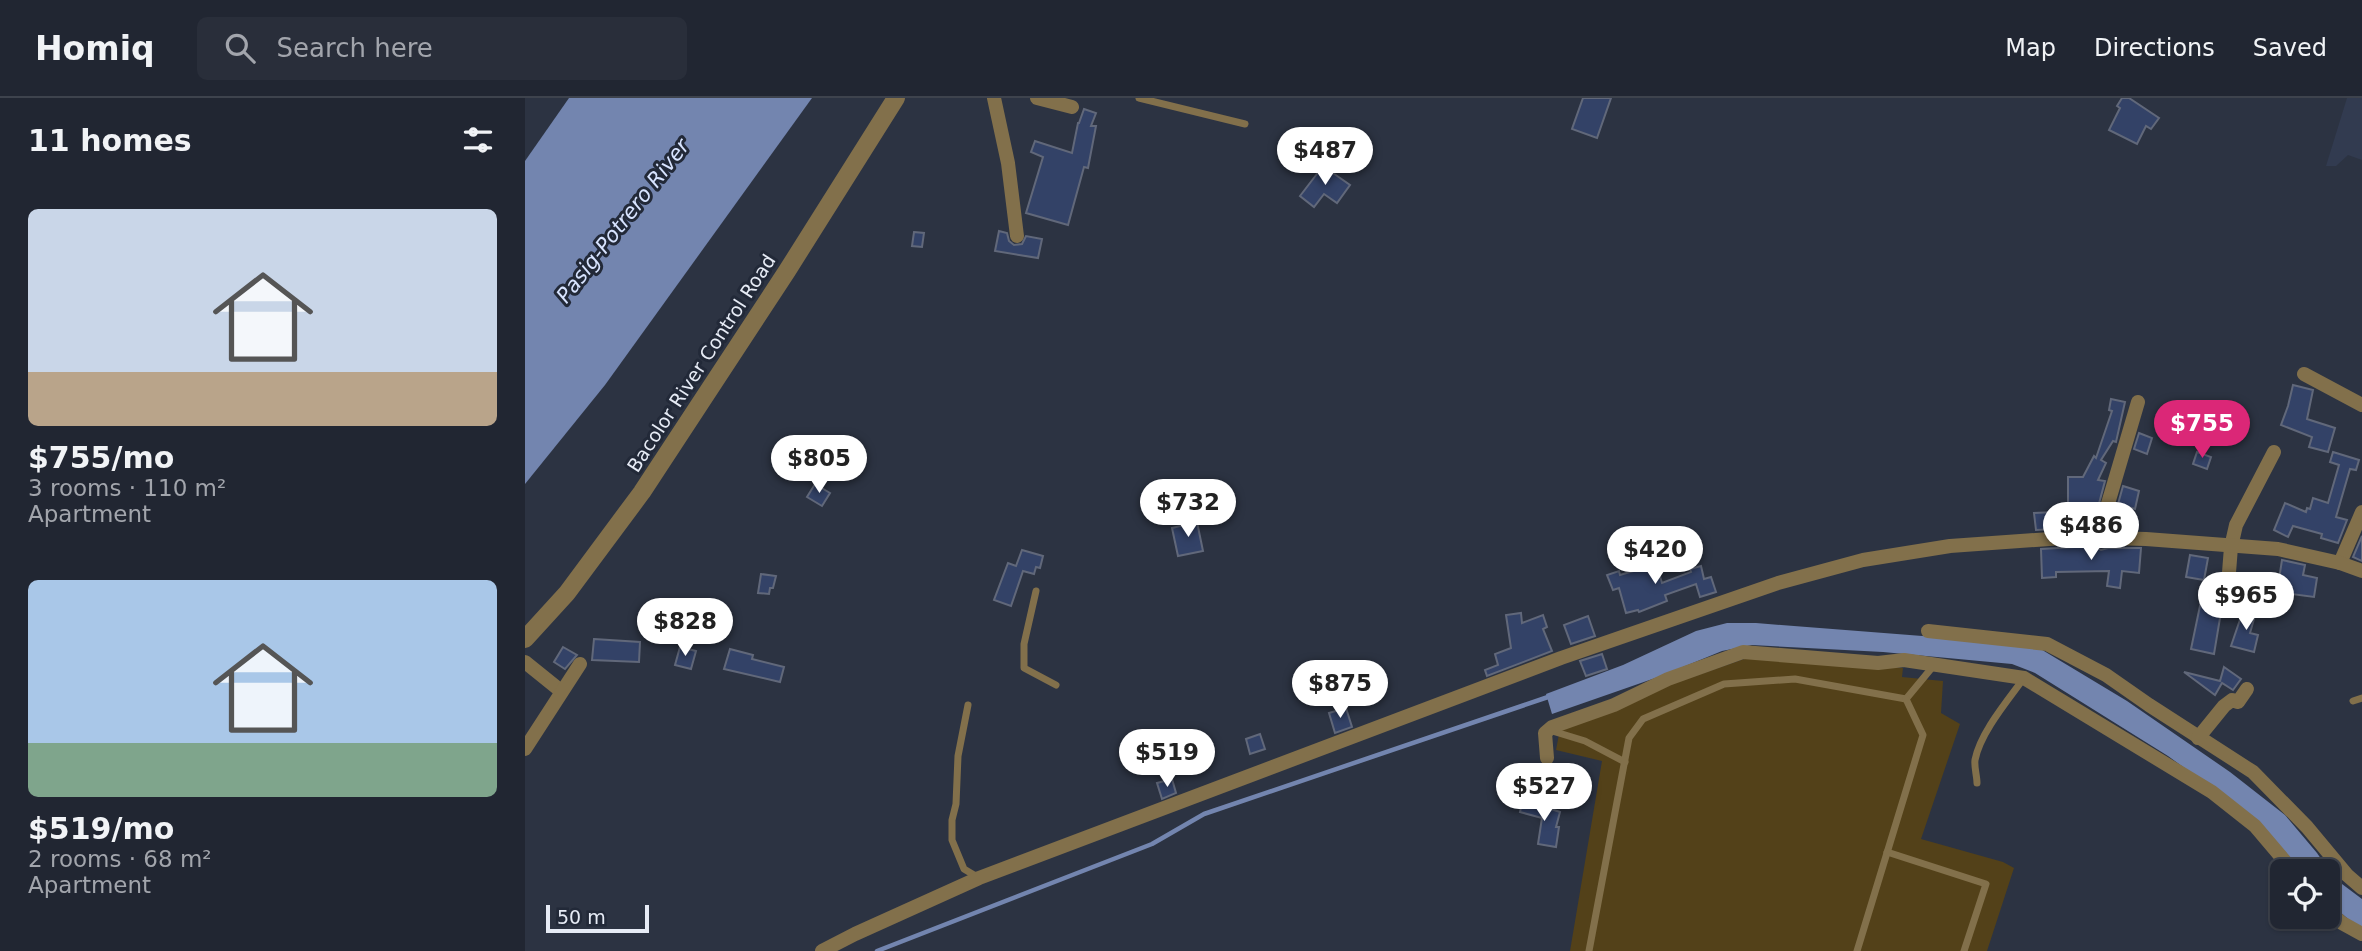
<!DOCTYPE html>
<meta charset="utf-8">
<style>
body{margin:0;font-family:"DejaVu Sans",sans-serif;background:#292e3a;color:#f1f3f6;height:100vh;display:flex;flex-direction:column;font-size:26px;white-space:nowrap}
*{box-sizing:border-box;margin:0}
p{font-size:23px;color:#a2a5ac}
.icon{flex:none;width:38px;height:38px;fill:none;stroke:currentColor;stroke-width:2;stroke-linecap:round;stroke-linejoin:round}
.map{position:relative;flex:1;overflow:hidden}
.drawer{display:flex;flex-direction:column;background:#212632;width:525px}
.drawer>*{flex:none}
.buttons{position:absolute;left:1745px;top:761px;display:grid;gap:14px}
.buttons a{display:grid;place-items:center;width:70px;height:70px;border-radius:10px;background:#212632;box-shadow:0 2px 5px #0004,0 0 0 2px #3e434d;font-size:35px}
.scale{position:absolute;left:21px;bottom:18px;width:103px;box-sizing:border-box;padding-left:7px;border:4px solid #e6ebf5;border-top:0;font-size:19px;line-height:24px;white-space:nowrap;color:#e6ebf5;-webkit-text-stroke:5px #222938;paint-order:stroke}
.price{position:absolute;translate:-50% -60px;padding:0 16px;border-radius:24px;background:#fff;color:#222;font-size:23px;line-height:46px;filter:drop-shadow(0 2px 4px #0008)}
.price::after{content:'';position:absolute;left:50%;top:42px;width:21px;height:16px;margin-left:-10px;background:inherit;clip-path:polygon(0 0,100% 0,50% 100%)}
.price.current{background:#db2777;color:#fff}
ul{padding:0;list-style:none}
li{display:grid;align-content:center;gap:14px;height:371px;padding:0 28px}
li span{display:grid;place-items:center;height:217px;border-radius:10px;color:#555}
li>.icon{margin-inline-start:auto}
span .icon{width:126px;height:126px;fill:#fffc;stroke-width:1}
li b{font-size:30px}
h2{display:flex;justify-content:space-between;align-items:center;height:84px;padding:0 28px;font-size:30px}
header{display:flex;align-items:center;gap:42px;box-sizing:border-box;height:98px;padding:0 35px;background:#212632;border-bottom:2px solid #3e434d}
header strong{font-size:33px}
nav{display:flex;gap:38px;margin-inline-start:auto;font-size:24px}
.search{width:490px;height:63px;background:#292e3a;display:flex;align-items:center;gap:18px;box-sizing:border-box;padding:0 24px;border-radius:10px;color:#a2a5ac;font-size:26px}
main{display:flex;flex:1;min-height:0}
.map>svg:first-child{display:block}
.built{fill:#323b50}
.green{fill:#534119}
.water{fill:#7385af}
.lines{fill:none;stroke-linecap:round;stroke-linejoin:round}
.stream{stroke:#7385af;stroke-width:4.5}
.building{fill:#334267;stroke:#61687a;stroke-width:2}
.service{stroke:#82704b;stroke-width:7}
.minor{stroke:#82704b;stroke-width:14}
.tertiary{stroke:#82704b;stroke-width:18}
.labels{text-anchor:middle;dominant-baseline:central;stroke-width:6;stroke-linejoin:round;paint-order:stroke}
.street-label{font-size:19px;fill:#e6ebf5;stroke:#222938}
.water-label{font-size:21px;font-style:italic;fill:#d8e4ff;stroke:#222938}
</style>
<header>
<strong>Homiq</strong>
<div class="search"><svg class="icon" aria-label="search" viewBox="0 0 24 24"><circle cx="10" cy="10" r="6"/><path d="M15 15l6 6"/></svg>Search here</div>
<nav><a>Map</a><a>Directions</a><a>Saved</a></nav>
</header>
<main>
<section class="drawer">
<h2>11 homes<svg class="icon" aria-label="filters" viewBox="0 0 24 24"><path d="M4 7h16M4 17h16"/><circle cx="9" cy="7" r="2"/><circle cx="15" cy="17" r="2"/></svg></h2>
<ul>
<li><span style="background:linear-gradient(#c9d6e8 75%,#b9a48a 0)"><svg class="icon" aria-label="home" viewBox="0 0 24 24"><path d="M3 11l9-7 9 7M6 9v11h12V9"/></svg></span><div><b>$755/mo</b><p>3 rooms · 110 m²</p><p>Apartment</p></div></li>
<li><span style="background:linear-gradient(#a9c7e8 75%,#7fa58c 0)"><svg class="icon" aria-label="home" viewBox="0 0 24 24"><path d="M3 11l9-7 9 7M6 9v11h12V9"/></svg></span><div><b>$519/mo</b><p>2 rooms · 68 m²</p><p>Apartment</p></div></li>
</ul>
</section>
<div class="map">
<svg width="1837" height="853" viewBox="0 0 1837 853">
<rect width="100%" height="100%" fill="#2c3342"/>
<path class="built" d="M1822,0H1837V62L1823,57L1811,68H1801Z"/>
<path class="green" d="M1225,559L1378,570L1377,579L1418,583L1416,615L1435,626L1396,741L1478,764L1489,770L1462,853H1045L1077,663L1031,652L1035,631L1127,593Z"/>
<g class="water">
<path d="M44,0H287L80,287L0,386V63Z"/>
<path d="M1202,525H1231L1423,540L1514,550L1602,603L1705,674L1760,717L1792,755L1809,780L1837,801V830L1828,825L1803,804L1802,774L1776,773L1694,695L1643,658L1510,575L1487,566L1358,554L1227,547L1197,553L1136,578L1027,616L1021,596L1098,567L1171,533Z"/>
</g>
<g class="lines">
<path class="stream" d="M352,853L627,746L679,716L1026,598"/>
</g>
<g class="building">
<path d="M1058,0H1086L1072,40L1047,31Z"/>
<path d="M1597,0H1604L1634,20L1626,31L1621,28L1612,46L1584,32L1595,10L1592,8Z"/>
<path d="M559,11L571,15L566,28H571L563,70L559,69L543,127L501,115L518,59L506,54L510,43L547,55L553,25H554Z"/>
<path d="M798,68L825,87L812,105L799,96L789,109L775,98Z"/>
<path d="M474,133L482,135L484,143L489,147L497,146L501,138L517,141L513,160L470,153Z"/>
<path d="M389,134L399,135L397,149L387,148Z"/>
<path d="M1768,287L1788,292L1782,321L1810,330L1803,354L1784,349L1787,339L1756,327L1763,308Z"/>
<path d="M1586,301L1600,304L1591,344L1588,343L1576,362L1581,365L1573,382L1580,383L1572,413L1562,412V421H1543V379H1558L1569,358L1571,360L1587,313L1584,312Z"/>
<path d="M1614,335L1627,340L1622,356L1609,351Z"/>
<path d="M1672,354L1686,359L1682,371L1668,366Z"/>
<path d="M1808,354L1834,362L1831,372L1825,371L1811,419L1822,422L1813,445L1796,440L1797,436L1768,428L1763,439L1749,432L1760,405L1781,414L1782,410L1785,411L1788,400L1803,405L1814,367L1805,364Z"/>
<path d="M290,386L305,395L297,408L282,399Z"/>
<path d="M1598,388L1614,393L1610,411L1593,406Z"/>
<path d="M1531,414L1533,431L1511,432L1509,415Z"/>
<path d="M672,424L678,453L653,458L647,430Z"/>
<path d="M1837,438V463L1828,459Z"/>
<path d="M1550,449H1571L1576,452L1583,450H1616L1614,475L1597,473L1595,490L1582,488L1584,473L1531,474V479L1517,480L1516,451Z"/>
<path d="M497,452L518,458L515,470L511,469L509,476L498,473L486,508L469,502L483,465L491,468Z"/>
<path d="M1665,457L1683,460L1679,482L1661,479Z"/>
<path d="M1129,459L1137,485L1166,474L1165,471L1176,468L1179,481L1186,479L1191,494L1175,499L1171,486L1140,497L1142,503L1114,514L1113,512L1101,515L1094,490L1088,492L1082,477L1094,473L1095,477L1115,471L1113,465Z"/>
<path d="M1757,462L1780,467L1778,477L1792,480L1789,499L1752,494Z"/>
<path d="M236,476L251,478L248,490H245L244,496L233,495Z"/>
<path d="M1680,484L1693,486L1692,500L1697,508L1689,556L1666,551Z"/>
<path d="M1719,510L1731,514L1725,535L1733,537L1729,554L1706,548Z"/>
<path d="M996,515L997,525L1018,517L1022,529L1018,531L1027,553L962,578L960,572L973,567L970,556L986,550L981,517Z"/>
<path d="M1063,518L1070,538L1046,546L1039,527Z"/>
<path d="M69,541L115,544L114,564L67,562Z"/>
<path d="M38,549L52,557L40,571L29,564Z"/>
<path d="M155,549L171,553L166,571L150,567Z"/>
<path d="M205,551L228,557L227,561L259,569L255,584L199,571Z"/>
<path d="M1077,556L1082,571L1061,578L1055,563Z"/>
<path d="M1699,569L1716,581L1708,592L1697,585L1690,597L1659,574L1695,583Z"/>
<path d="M821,610L827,629L810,635L804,615Z"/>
<path d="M735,636L740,651L725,656L721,641Z"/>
<path d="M647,681L651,695L637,701L632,685Z"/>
<path d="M1005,704L1035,714L1031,729H1034L1031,749L1013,746L1017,720L995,714L997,705L1005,707Z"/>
</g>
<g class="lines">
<g class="service">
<path d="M614,0L720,26"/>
<path d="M511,493L499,546V570L531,587"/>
<path d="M1381,601L1410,566"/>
<path d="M1828,603L1837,600"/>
<path d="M443,607L433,658L431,706L427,722V742L439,771L454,780"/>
<path d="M1024,632L1060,643L1100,664"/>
<path d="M1452,685C1452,678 1449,669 1450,662C1455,635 1483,602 1499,580"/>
<path d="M1362,754L1461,786L1439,853"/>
<path d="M1064,853L1104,640L1118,621L1199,586L1270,581L1381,601"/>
<path d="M1332,853L1398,637L1381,601"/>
</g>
<g class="minor">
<path d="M469,0L483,65L492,138"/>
<path d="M512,0L547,9"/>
<path d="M1779,276L1837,307"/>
<path d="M1577,442L1582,409L1613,304"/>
<path d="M1815,465L1837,414"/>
<path d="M1702,500L1706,449L1711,427L1749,354"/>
<path d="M1403,533L1522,546L1581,577L1624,607L1728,674L1782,729L1822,777L1837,790"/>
<path d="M0,564L36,593"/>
<path d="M1673,640L1699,608L1707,602L1713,604L1722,591"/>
<path d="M0,651L55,566"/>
<path d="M1022,660L1020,635L1027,629L1089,607L1143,581L1218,554L1353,565L1379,562L1499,580L1687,694L1730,728L1769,774"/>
<path d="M1802,812L1817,825L1837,836"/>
<path d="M297,853L330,836L454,780L1036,560L1253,485L1338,462L1425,448L1553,439L1621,441L1753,451L1815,465L1837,473"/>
</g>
<path class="tertiary" d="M0,541L42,495L117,394L262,173L371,0"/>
</g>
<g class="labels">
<g class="street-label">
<text transform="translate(176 265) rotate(-57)">Bacolor River Control Road</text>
</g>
<g class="water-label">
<text transform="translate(98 123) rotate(-52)">Pasig-Potrero River</text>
</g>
</g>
</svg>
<div class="buttons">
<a><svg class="icon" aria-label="locate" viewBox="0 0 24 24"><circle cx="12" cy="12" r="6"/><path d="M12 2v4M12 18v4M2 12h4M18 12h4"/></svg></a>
</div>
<div class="scale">50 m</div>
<b class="price" style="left:800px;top:89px">$487</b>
<b class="price current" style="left:1677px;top:362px">$755</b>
<b class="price" style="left:294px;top:397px">$805</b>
<b class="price" style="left:663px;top:441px">$732</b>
<b class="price" style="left:1566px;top:464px">$486</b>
<b class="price" style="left:1130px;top:488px">$420</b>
<b class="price" style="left:1721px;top:534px">$965</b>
<b class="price" style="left:160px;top:560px">$828</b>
<b class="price" style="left:815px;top:622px">$875</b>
<b class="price" style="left:642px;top:691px">$519</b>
<b class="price" style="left:1019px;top:725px">$527</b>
</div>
</main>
